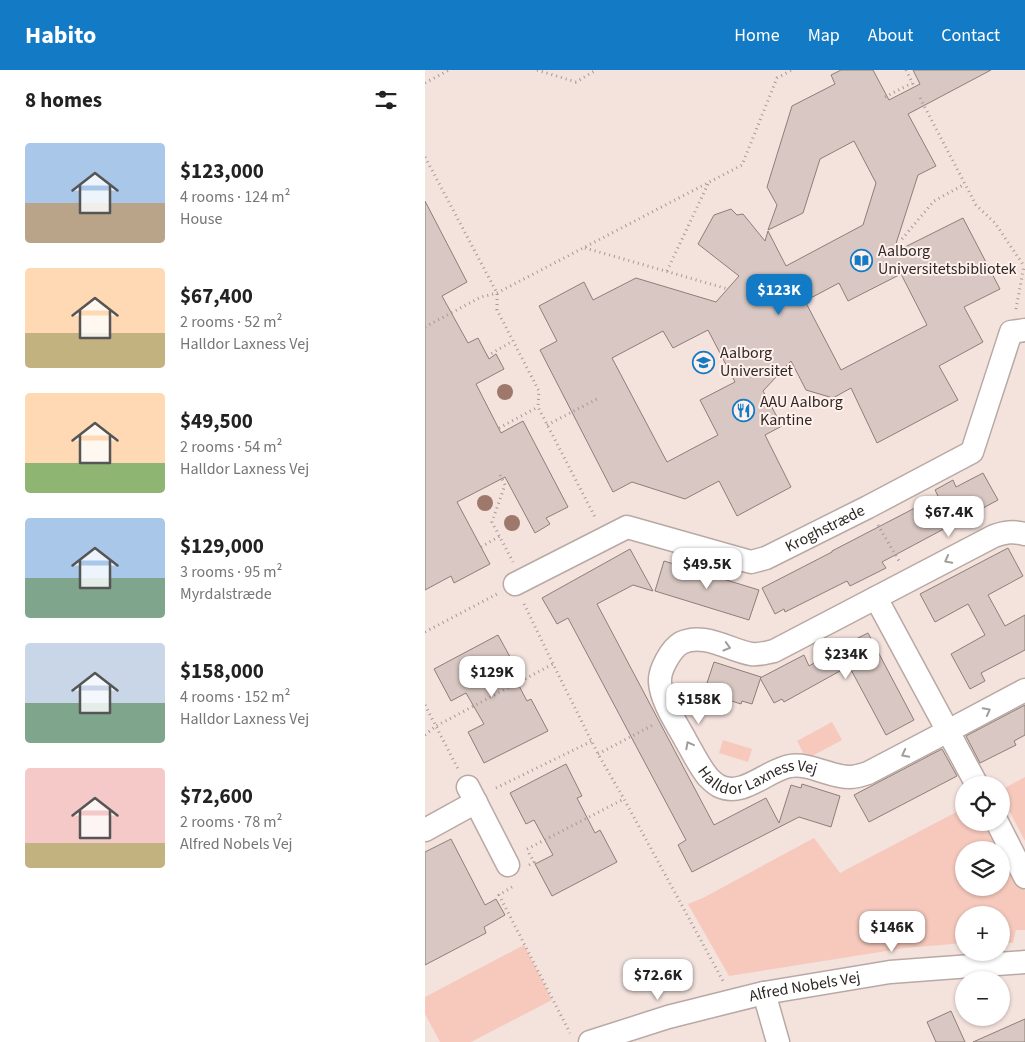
<!DOCTYPE html>
<meta charset="utf-8">
<style>
body{margin:0;font-family:"Source Sans 3",sans-serif;background:#f6f6f6;color:#222;height:100vh;display:flex;flex-direction:column;font-size:19px;white-space:nowrap}
*{box-sizing:border-box;margin:0}
p{font-size:16px;color:#767676}
.icon{flex:none;width:28px;height:28px;fill:none;stroke:currentColor;stroke-width:2;stroke-linecap:round;stroke-linejoin:round}
.map{position:relative;flex:1;overflow:hidden}
.drawer{display:flex;flex-direction:column;background:#fff;width:425px}
.drawer>*{flex:none}
.buttons{position:absolute;left:530px;top:706px;display:grid;gap:10px}
.buttons a{display:grid;place-items:center;width:55px;height:55px;border-radius:50%;background:#fff;box-shadow:0 1px 4px #0004;font-size:25px}
.price{position:absolute;translate:-50% -42px;padding:0 11px;border-radius:10px;background:#fff;color:#222;font-size:16px;line-height:32px;filter:drop-shadow(0 1px 2px #0008)}
.price::after{content:'';position:absolute;left:50%;top:30px;width:15px;height:11px;margin-left:-8px;background:inherit;clip-path:polygon(0 0,100% 0,50% 100%)}
.price.selected{background:#137bc6;color:#fff}
ul{padding:0;list-style:none}
li{display:flex;align-items:center;gap:15px;height:125px;padding:0 25px}
li span{display:grid;place-items:center;flex:none;width:140px;height:100px;border-radius:5px;color:#555}
li>.icon{margin-inline-start:auto}
span .icon{width:60px;height:60px;fill:#fffc;stroke-width:1}
li b{font-size:21px}
h2{display:flex;justify-content:space-between;align-items:center;height:60px;padding:0 25px;font-size:21px}
header{display:flex;align-items:center;gap:30px;box-sizing:border-box;height:70px;padding:0 25px;background:#137bc6;color:#fff}
header strong{font-size:24px}
nav{display:flex;gap:28px;margin-inline-start:auto;font-size:18px}
main{display:flex;flex:1;min-height:0}
.map>svg:first-child{display:block}
.green{fill:#f6c9bc;fill-rule:evenodd}
.building{fill:#d8c7c2;stroke:#8e7e79;fill-rule:evenodd}
.lines{fill:none;stroke-linecap:round;stroke-linejoin:round}
.minor-casing{stroke:#b9a9a4;stroke-width:25}
.path{stroke:#a79996;stroke-width:3;stroke-dasharray:1 4;stroke-linecap:butt}
.minor{stroke:#fff;stroke-width:22}
.tree{fill:#9f786c}
.oneway{stroke:#a19e9d}
.labels{text-anchor:middle;dominant-baseline:central;stroke-width:4;stroke-linejoin:round;paint-order:stroke}
.poi-label{font-size:16px;fill:#2e2826;stroke:#fff0ec;text-anchor:start}
.street-label{font-size:16px;fill:#2e2826;stroke:#fff0ec}
</style>
<header>
<strong>Habito</strong>
<nav><a>Home</a><a>Map</a><a>About</a><a>Contact</a></nav>
</header>
<main>
<section class="drawer">
<h2>8 homes<svg class="icon" aria-label="filters" viewBox="0 0 24 24"><path d="M4 7h16M4 17h16"/><circle cx="9" cy="7" r="2"/><circle cx="15" cy="17" r="2"/></svg></h2>
<ul>
<li><span style="background:linear-gradient(#a9c7e8 60%,#b9a48a 0)"><svg class="icon" aria-label="home" viewBox="0 0 24 24"><path d="M3 11l9-7 9 7M6 9v11h12V9"/></svg></span><div><b>$123,000</b><p>4 rooms · 124 m²</p><p>House</p></div></li>
<li><span style="background:linear-gradient(#ffd9b3 65%,#c2b280 0)"><svg class="icon" aria-label="home" viewBox="0 0 24 24"><path d="M3 11l9-7 9 7M6 9v11h12V9"/></svg></span><div><b>$67,400</b><p>2 rooms · 52 m²</p><p>Halldor Laxness Vej</p></div></li>
<li><span style="background:linear-gradient(#ffd9b3 70%,#8fb573 0)"><svg class="icon" aria-label="home" viewBox="0 0 24 24"><path d="M3 11l9-7 9 7M6 9v11h12V9"/></svg></span><div><b>$49,500</b><p>2 rooms · 54 m²</p><p>Halldor Laxness Vej</p></div></li>
<li><span style="background:linear-gradient(#a9c7e8 60%,#7fa58c 0)"><svg class="icon" aria-label="home" viewBox="0 0 24 24"><path d="M3 11l9-7 9 7M6 9v11h12V9"/></svg></span><div><b>$129,000</b><p>3 rooms · 95 m²</p><p>Myrdalstræde</p></div></li>
<li><span style="background:linear-gradient(#c9d6e8 60%,#7fa58c 0)"><svg class="icon" aria-label="home" viewBox="0 0 24 24"><path d="M3 11l9-7 9 7M6 9v11h12V9"/></svg></span><div><b>$158,000</b><p>4 rooms · 152 m²</p><p>Halldor Laxness Vej</p></div></li>
<li><span style="background:linear-gradient(#f6c9c9 75%,#c2b280 0)"><svg class="icon" aria-label="home" viewBox="0 0 24 24"><path d="M3 11l9-7 9 7M6 9v11h12V9"/></svg></span><div><b>$72,600</b><p>2 rooms · 78 m²</p><p>Alfred Nobels Vej</p></div></li>
</ul>
</section>
<div class="map">
<svg width="600" height="972" viewBox="0 0 600 972">
<rect width="100%" height="100%" fill="#f4e2dd"/>
<g class="green">
<path d="M407,652L417,670L387,686L379,684L372,671Z"/>
<path d="M298,670L327,679L323,692L294,683Z"/>
<path d="M600,707V771L576,725V720Z"/>
<path d="M539,738V752L564,753L600,821V860H591L588,873L576,872V845H539V873L480,878L304,906L263,834L278,828L389,768L415,803ZM539,780H576V818H539Z"/>
<path d="M99,875L127,930L46,972H15L0,944V927Z"/>
</g>
<g class="building">
<path d="M416,0H448L464,30L495,14L488,0H566L483,44L511,96L493,105L468,183L538,148L575,219L539,237L558,272L514,296L533,330L452,373L426,318L408,328L381,320L366,291L338,321L357,356L340,365L366,417L312,446L294,411L260,429L207,412L188,422L115,280L132,271L114,236L159,212L168,230L211,208L291,232L314,206L273,174L289,145L306,139L312,145L318,144L340,171L343,161L361,196L438,155L451,113L429,71L395,89L378,143L343,160L352,135L342,117L367,36L410,14L406,5ZM476,204L502,255L416,300L380,231L414,213L423,231ZM283,260L310,312L275,330L293,365L242,392L187,288L238,261L248,278Z"/>
<path d="M0,131L42,212L17,226L43,273L53,268L64,289L71,284L79,299L51,314L76,363L98,351L143,437L121,448L125,454L110,463L80,407L32,432L65,494L29,513L26,506L0,520Z"/>
<path d="M558,403L573,430L457,492L461,498L425,516L422,511L360,542L359,539L350,544L337,518L407,482V481L513,426L510,420L528,410L531,417Z"/>
<path d="M583,478L598,506L563,525L580,556L600,545V580L556,603L560,611L545,619L526,584L560,565L543,534L510,552L495,524Z"/>
<path d="M205,479L228,521L208,515L172,534L289,755L341,728L354,753L366,715L376,718L377,714L415,726L406,757L374,747L267,802L253,775L261,770L143,548L132,554L117,528Z"/>
<path d="M239,491L334,520L324,550L230,521Z"/>
<path d="M443,563L489,650L461,665L424,596L359,632L357,629L349,633L335,608L379,585L384,596L415,578V577Z"/>
<path d="M73,565L90,596L85,599L102,631L106,629L123,661L59,693L43,662L59,654L41,623L26,631L9,599Z"/>
<path d="M289,592L336,607L327,634L317,631L316,634L279,622Z"/>
<path d="M600,635V665L589,671L591,675L555,693L541,666Z"/>
<path d="M517,679L532,706L444,752L429,725Z"/>
<path d="M141,694L157,726L152,728L170,763L175,760L192,792L127,826L110,794L128,785L109,750L101,754L85,723Z"/>
<path d="M26,769L60,835L71,829L80,845L59,857L61,863L0,895V782Z"/>
<path d="M526,941L540,972H511L502,952Z"/>
<path d="M600,949V972H548Z"/>
</g>
<g class="lines">
<defs>
<g id="minor">
<path id="s1" d="M600,464C588,461 580,462 569,466L349,581C341,583 334,585 326,584C304,580 279,562 256,573C246,579 234,600 235,612C236,631 252,654 261,671C268,683 274,696 283,707C286,710 290,714 294,716C318,728 342,700 365,696C386,693 404,707 425,707C431,707 437,705 443,703L523,661L600,620"/>
<path id="s2" d="M90,514L202,457L326,492L341,488L443,437L547,382L586,262L600,260"/>
<path d="M451,528L552,715"/>
<path d="M43,717L83,795"/>
<path d="M572,752L600,807"/>
<path d="M0,760L51,732"/>
<path d="M339,923L353,972"/>
<path id="s3" d="M165,972L243,947L339,923L465,902L600,892"/>
</g>
</defs>
<use href="#minor" class="minor-casing"/>
<g class="path">
<path d="M112,0L151,12L171,0"/>
<path d="M481,0L489,16"/>
<path d="M0,13L24,0"/>
<path d="M460,27L487,13"/>
<path d="M495,28L551,135L570,153L599,196"/>
<path d="M0,87L72,223V240L114,321L113,337L171,449"/>
<path d="M477,169L509,131L540,114"/>
<path d="M160,178L303,219"/>
<path d="M242,201L283,114"/>
<path d="M591,239L599,196"/>
<path d="M0,257L56,227L72,223L317,95L352,8L367,0"/>
<path d="M62,286L88,271"/>
<path d="M122,355L172,329"/>
<path d="M74,358L113,337"/>
<path d="M75,405L80,415L67,452L88,492"/>
<path d="M453,455L474,491"/>
<path d="M56,477L75,466"/>
<path d="M99,534L128,594L173,684L199,729L298,911"/>
<path d="M0,562L72,524"/>
<path d="M0,635L33,699"/>
<path d="M0,665L11,656L128,594"/>
<path d="M173,684L228,655"/>
<path d="M71,718L167,671"/>
<path d="M102,779L199,729"/>
<path d="M104,795L109,792L104,783"/>
<path d="M87,817L74,825L145,963"/>
</g>
<use href="#minor" class="minor"/>
</g>
<g class="tree">
<circle cx="80" cy="322" r="8"/>
<circle cx="60" cy="433" r="8"/>
<circle cx="87" cy="453" r="8"/>
</g>
<defs><path id="oneway-chevron" d="M-2-3.5L2.5 0L-2 3.5" fill="none" stroke-width="1.6" stroke-linecap="round" stroke-linejoin="round" transform="scale(1.25)"/></defs>
<g class="oneway">
<use href="#oneway-chevron" transform="translate(523 490) rotate(152)"/>
<use href="#oneway-chevron" transform="translate(302 577) rotate(16)"/>
<use href="#oneway-chevron" transform="translate(562 641) rotate(-28)"/>
<use href="#oneway-chevron" transform="translate(264 675) rotate(-118)"/>
<use href="#oneway-chevron" transform="translate(480 684) rotate(153)"/>
</g>
<defs>
<symbol id="library-ring" viewBox="-11 -11 22 22"><circle r="9.5" fill="#fff0ec" stroke="#137bc6" stroke-width="1.5"/><path d="M-6-4Q-3-5.5-.7-3.5V5Q-3 3-6 4ZM6-4Q3-5.5 .7-3.5V5Q3 3 6 4Z" fill="#137bc6"/></symbol>
<symbol id="university-ring" viewBox="-11 -11 22 22"><circle r="9.5" fill="#fff0ec" stroke="#137bc6" stroke-width="1.5"/><path d="M0-5L7-2L0 1L-7-2ZM-4 1L0 2.5L4 1V4Q0 6-4 4Z" fill="#137bc6"/></symbol>
<symbol id="restaurant-ring" viewBox="-11 -11 22 22"><circle r="9.5" fill="#fff0ec" stroke="#137bc6" stroke-width="1.5"/><path d="M-5-6h1v4h1v-4h1v4h1v-4h1v5L-1.5 .5V6h-2V.5L-5-1ZM5-6V6H3V1.5H1.5Q1.5-4 5-6Z" fill="#137bc6"/></symbol>
</defs>
<g fill-rule="evenodd">
<use href="#library-ring" x="424" y="178" width="25" height="25"/>
<use href="#university-ring" x="266" y="280" width="25" height="25"/>
<use href="#restaurant-ring" x="306" y="328" width="25" height="25"/>
</g>
<g class="labels">
<g class="poi-label">
<text x="453" y="181">Aalborg<tspan x="453" dy="18">Universitetsbibliotek</tspan></text>
<text x="295" y="283">Aalborg<tspan x="295" dy="18">Universitet</tspan></text>
<text x="335" y="332">AAU Aalborg<tspan x="335" dy="18">Kantine</tspan></text>
</g>
<g class="street-label">
<text stroke="none"><textPath href="#s2" startOffset="336">Kroghstræde</textPath></text>
<text stroke="none"><textPath href="#s1" startOffset="582">Halldor Laxness Vej</textPath></text>
<text stroke="none"><textPath href="#s3" startOffset="222">Alfred Nobels Vej</textPath></text>
</g>
</g>
</svg>
<div class="buttons">
<a><svg class="icon" aria-label="locate" viewBox="0 0 24 24"><circle cx="12" cy="12" r="6"/><path d="M12 2v4M12 18v4M2 12h4M18 12h4"/></svg></a>
<a><svg class="icon" aria-label="layers" viewBox="0 0 24 24"><path d="M12 4l9 5-9 5-9-5zM3 14l9 5 9-5"/></svg></a>
<a>+</a>
<a>−</a>
</div>
<b class="price selected" style="left:354px;top:246px">$123K</b>
<b class="price" style="left:524px;top:468px">$67.4K</b>
<b class="price" style="left:282px;top:520px">$49.5K</b>
<b class="price" style="left:421px;top:610px">$234K</b>
<b class="price" style="left:67px;top:628px">$129K</b>
<b class="price" style="left:274px;top:655px">$158K</b>
<b class="price" style="left:467px;top:883px">$146K</b>
<b class="price" style="left:233px;top:931px">$72.6K</b>
</div>
</main>
